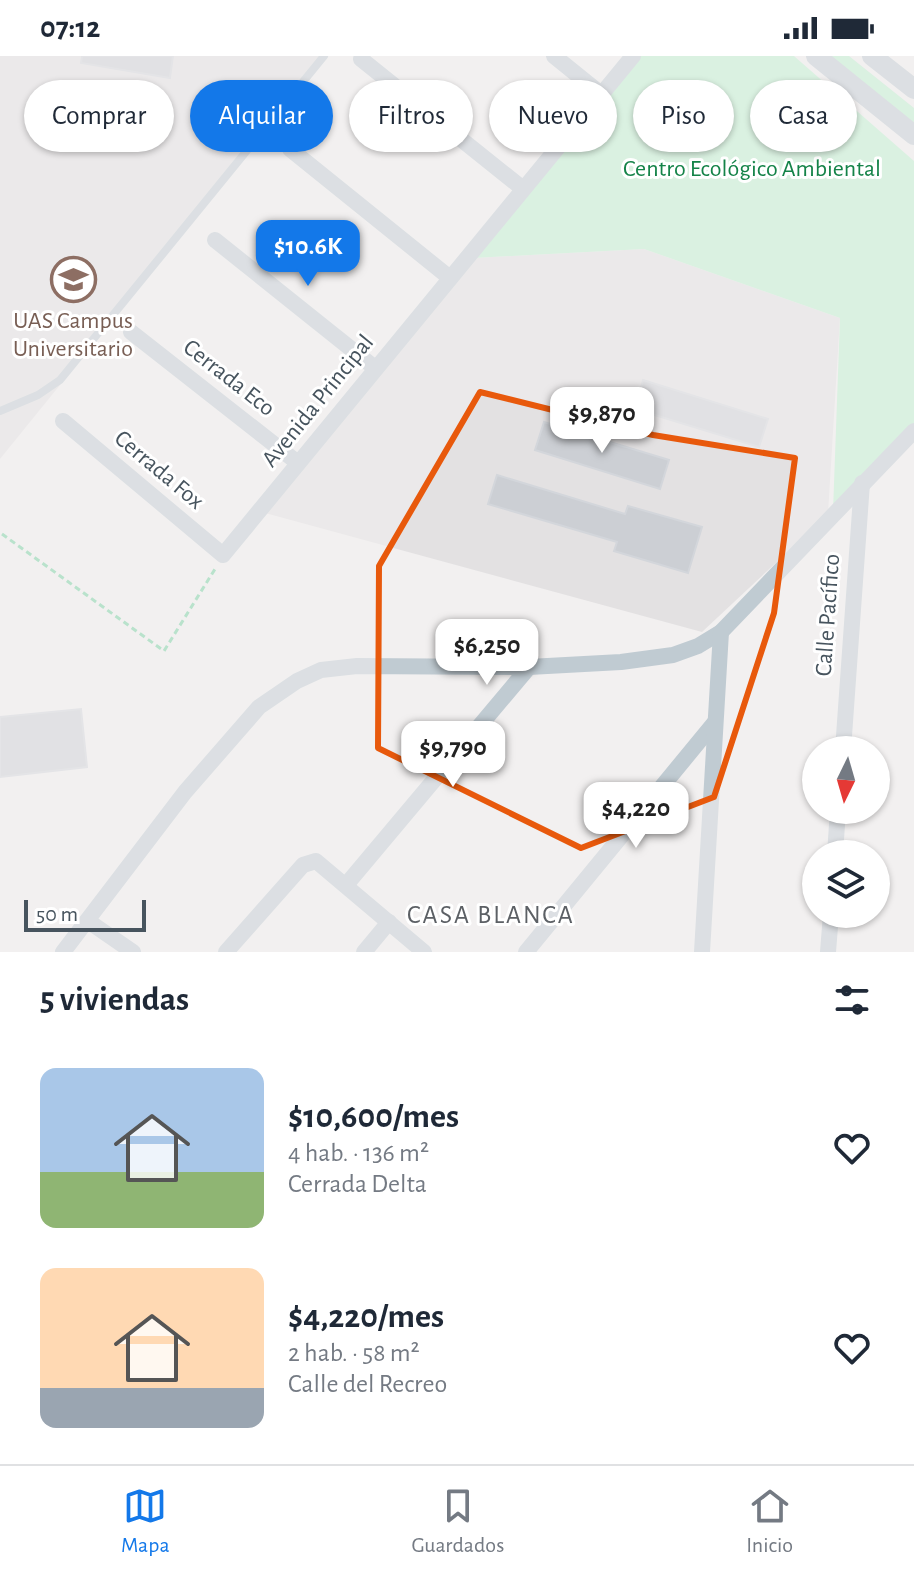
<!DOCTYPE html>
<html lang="es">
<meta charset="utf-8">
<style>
body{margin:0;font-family:"Alegreya Sans",sans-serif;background:#f6f6f7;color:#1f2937;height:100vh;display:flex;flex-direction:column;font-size:30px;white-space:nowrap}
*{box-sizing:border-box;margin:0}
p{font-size:26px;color:#747a83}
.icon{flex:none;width:44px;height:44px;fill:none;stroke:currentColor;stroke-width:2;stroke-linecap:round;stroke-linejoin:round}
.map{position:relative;height:896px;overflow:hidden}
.drawer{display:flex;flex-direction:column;background:#fff;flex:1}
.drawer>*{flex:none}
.banner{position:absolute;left:24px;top:24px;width:866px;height:72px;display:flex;gap:16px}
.needle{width:52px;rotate:185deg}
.fabs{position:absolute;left:802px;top:680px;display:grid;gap:16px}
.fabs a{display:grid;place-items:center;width:88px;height:88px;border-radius:50%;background:#fff;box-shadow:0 2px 6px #0004;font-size:40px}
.scale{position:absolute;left:24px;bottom:20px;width:122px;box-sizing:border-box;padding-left:8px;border:4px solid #47545e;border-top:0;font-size:22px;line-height:28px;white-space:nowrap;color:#47545e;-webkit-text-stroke:6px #fff;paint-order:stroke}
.price{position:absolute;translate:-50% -68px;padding:0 18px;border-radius:16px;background:#fff;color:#222;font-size:26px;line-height:52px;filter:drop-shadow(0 2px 4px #0008)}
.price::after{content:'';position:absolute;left:50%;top:48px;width:24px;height:18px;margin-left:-12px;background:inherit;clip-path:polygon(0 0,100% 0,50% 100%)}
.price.selected{background:#1378e9;color:#fff}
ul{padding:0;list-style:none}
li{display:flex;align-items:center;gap:24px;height:200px;padding:0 40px}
li span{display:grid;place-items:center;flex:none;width:224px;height:160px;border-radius:16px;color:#555}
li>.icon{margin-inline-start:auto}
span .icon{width:96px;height:96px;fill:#fffc;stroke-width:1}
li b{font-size:34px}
h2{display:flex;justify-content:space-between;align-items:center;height:96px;padding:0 40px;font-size:34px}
.chip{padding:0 28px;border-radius:36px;background:#fff;box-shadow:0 2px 6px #0004;font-size:28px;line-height:72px}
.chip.selected{background:#1378e9;color:#fff}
.status{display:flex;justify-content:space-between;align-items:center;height:56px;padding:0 40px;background:#fff;direction:ltr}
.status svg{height:22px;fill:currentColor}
.dock{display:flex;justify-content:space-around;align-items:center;height:112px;border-top:2px solid #e0e1e3;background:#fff;font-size:22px;color:#747a83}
.dock a{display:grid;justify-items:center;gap:4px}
.dock .selected{color:#1378e9}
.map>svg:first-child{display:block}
.education{fill:#e3e1e2}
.green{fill:#bdf1cf}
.building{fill:#cccfd4;stroke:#d3d6db;stroke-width:2}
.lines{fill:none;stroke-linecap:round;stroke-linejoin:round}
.path{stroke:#74d09f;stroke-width:3;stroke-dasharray:6 4;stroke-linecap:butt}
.service{stroke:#c0cbd2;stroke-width:8}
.minor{stroke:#c0cbd2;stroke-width:16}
.tertiary{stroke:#c0cbd2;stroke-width:20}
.marked{fill:none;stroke:#e8590c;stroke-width:6;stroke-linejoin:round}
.labels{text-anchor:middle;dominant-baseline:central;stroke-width:6;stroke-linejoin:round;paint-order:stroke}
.park-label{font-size:24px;fill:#148348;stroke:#fff}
.education-label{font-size:24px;fill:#785e54;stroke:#fff}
.street-label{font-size:24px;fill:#47545e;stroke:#fff}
.neighbourhood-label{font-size:26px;letter-spacing:2px;fill:#5c6065;stroke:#fff}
</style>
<div class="status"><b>07:12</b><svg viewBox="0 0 49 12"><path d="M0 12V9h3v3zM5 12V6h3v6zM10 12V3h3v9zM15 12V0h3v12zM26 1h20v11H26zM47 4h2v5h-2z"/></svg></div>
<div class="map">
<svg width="914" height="896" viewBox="0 0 914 896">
<rect width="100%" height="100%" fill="#f2f0f0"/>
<g class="education">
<path d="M0,0H327L0,403Z"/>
<path d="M644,193L840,262L828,458L702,576L265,457L474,202Z"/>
</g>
<g class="green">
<path d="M640,0H794L914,105V372L833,455L840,262L644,193L474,202Z"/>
<path d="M814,0H849L914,52V80Z"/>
</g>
<g class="building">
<path d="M82,0H173L170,22L81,7Z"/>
<path d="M54,40L162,59L157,90L49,72Z"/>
<path d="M643,324L768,363L759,391L635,353Z"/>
<path d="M544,366L669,404L660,433L535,394Z"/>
<path d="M497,419L625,458L628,450L702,471L688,517L614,495L617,486L488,448Z"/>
<path d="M81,653L87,711L0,721V661Z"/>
</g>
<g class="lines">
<path class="path" d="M2,478L164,595L215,513"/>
<path class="service" d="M0,355L38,339L60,324L324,0"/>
<g class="minor">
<path d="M554,0L601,38"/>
<path d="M361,3L522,132"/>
<path d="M290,93L450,222"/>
<path d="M215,184L375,312"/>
<path d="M131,276L298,407"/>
<path d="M63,365L223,499L633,0"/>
<path d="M843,694L862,427"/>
<path d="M835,798L838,754"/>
<path d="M346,829L529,611"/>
<path d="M88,865L133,896"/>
<path d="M63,896L185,736L259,651L297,625L321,614L357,610L529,611L621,606L673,599L698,590L721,576L914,375"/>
<path d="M226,896L303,809L316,805L424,896"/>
<path d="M364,896L389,866"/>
<path d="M526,896L715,666"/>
<path d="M702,896L721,576"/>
<path d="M828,896L831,858"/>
</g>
<g class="tertiary">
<path d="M816,0L914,79"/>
<path d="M872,0L914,33"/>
</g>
</g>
<path d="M0 0H914V896H0ZM480,336L653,379L795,402L774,557L714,741L581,792L378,692L379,510Z" fill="#f2f0f0" fill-opacity=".55" fill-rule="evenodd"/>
<path class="marked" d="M480,336L653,379L795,402L774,557L714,741L581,792L378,692L379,510Z"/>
<defs>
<symbol id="university-ring" viewBox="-11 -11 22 22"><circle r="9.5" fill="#fff" stroke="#8d6e63" stroke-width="1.5"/><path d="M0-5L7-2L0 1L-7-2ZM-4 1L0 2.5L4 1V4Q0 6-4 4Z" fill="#8d6e63"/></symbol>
</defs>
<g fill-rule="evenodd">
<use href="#university-ring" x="48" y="198" width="51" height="51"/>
</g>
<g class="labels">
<g class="park-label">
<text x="752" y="113">Centro Ecológico Ambiental</text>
</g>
<g class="education-label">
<text x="73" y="265">UAS Campus<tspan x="73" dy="28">Universitario</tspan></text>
</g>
<g class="street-label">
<text transform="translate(229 322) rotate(38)">Cerrada Eco</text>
<text transform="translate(318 345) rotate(-51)">Avenida Principal</text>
<text transform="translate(159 414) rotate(40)">Cerrada Fox</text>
<text transform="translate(828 559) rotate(-86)">Calle Pacífico</text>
</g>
<g class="neighbourhood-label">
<text x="491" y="859">CASA BLANCA</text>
</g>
</g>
</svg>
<div class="fabs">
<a><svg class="needle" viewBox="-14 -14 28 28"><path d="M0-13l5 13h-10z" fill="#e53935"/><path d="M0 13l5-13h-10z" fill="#747a83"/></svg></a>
<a><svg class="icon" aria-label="layers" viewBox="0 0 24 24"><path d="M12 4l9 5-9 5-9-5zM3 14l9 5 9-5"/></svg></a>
</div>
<div class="scale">50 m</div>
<b class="price selected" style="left:308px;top:232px">$10.6K</b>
<b class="price" style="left:602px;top:399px">$9,870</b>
<b class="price" style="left:487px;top:631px">$6,250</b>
<b class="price" style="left:453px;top:733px">$9,790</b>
<b class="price" style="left:636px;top:794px">$4,220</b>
<div class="banner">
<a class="chip">Comprar</a>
<a class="chip selected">Alquilar</a>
<a class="chip">Filtros</a>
<a class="chip">Nuevo</a>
<a class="chip">Piso</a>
<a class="chip">Casa</a>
</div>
</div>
<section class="drawer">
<h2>5 viviendas<svg class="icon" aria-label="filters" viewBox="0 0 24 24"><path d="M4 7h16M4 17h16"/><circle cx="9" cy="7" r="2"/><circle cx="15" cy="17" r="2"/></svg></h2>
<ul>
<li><span style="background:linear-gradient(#a9c7e8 65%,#8fb573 0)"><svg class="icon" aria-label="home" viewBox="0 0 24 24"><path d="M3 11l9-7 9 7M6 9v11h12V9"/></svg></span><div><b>$10,600/mes</b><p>4 hab. · 136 m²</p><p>Cerrada Delta</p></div><svg class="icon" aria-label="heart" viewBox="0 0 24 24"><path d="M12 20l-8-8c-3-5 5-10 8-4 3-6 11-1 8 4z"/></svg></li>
<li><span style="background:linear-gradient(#ffd9b3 75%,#9aa5b1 0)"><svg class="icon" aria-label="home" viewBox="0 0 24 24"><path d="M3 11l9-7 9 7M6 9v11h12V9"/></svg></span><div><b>$4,220/mes</b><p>2 hab. · 58 m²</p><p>Calle del Recreo</p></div><svg class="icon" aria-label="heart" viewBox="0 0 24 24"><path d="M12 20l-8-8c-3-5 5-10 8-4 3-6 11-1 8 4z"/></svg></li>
</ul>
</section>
<nav class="dock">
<a class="selected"><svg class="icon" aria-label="map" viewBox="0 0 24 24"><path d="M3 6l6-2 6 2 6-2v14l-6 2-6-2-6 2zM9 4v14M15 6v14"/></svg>Mapa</a>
<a><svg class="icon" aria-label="saved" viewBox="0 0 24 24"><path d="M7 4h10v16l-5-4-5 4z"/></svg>Guardados</a>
<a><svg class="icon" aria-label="home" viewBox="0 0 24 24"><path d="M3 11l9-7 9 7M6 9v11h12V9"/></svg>Inicio</a>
</nav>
